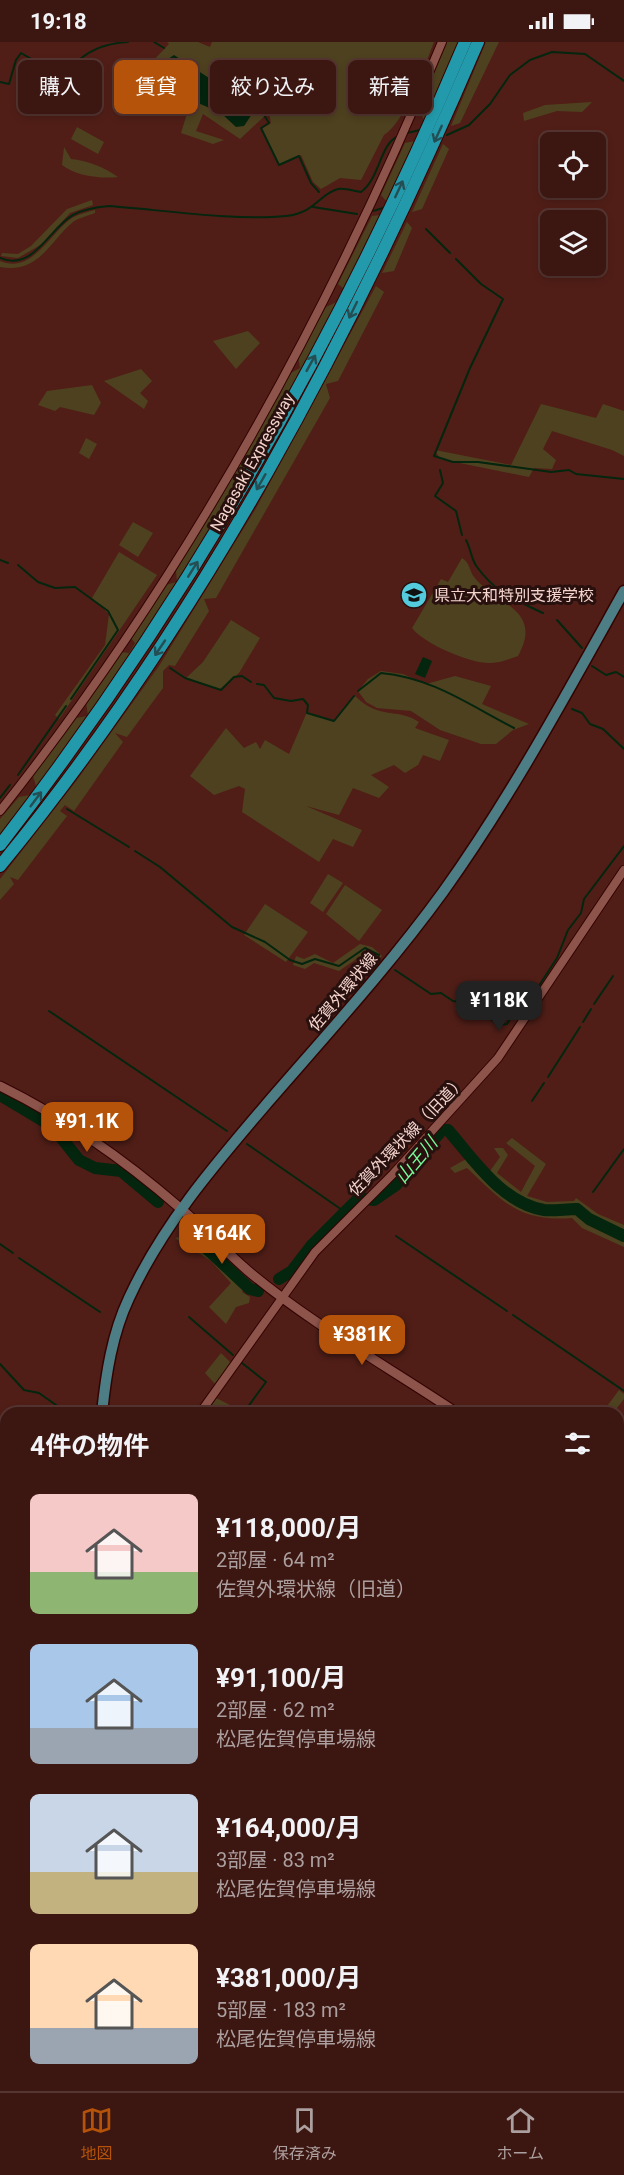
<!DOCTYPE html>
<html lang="ja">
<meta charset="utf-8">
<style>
body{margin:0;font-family:Roboto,"Noto Sans JP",sans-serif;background:#431f1a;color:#f1f3f6;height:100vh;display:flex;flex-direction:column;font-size:22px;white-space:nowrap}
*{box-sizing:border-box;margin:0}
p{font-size:20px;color:#ac9f9f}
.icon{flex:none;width:33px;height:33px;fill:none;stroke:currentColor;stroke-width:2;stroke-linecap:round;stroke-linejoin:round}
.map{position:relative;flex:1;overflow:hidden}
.details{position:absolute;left:0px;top:1365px;width:624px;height:684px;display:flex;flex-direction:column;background:#3c1611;border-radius:18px 18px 0 0;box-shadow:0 3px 9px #0003,0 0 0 2px #553531}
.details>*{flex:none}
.hud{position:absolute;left:18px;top:18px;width:588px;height:54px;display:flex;gap:12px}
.controls{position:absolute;left:540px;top:90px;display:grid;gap:12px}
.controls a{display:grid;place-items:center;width:66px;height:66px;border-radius:9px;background:#3c1611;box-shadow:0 3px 9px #0003,0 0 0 2px #553531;font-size:30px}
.price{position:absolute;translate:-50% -51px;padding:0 14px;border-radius:12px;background:#b45309;color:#fff;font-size:20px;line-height:39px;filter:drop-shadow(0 2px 3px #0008)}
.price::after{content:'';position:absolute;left:50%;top:36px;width:18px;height:14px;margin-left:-9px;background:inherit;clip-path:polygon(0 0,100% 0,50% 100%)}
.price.selected{background:#222;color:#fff}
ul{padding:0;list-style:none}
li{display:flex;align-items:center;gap:18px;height:150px;padding:0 30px}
li span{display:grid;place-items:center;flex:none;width:168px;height:120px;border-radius:9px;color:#555}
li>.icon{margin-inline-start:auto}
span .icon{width:72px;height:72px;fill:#fffc;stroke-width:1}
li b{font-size:26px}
h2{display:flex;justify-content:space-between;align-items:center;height:72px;padding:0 30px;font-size:26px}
.chip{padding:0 21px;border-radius:9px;background:#3c1611;box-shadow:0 3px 9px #0003,0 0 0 2px #553531;font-size:21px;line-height:54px}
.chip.selected{background:#b45309;color:#fff}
.status{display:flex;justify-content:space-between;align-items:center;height:42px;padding:0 30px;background:#3c1611;direction:ltr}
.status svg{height:16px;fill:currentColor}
.dock{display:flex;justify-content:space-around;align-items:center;height:84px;border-top:2px solid #553531;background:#3c1611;font-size:16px;color:#ac9f9f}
.dock a{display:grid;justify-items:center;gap:3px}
.dock .selected{color:#b45309}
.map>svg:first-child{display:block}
.green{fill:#4e411f}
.water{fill:#04250e}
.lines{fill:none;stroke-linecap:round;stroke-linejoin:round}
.stream{stroke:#04250e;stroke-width:2}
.river{stroke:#04250e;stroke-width:12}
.tertiary-casing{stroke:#330302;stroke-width:10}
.secondary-casing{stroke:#330302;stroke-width:11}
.primary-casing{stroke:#330302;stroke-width:13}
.motorway-casing{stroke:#330302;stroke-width:14}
.tertiary{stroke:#8d544b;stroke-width:8}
.secondary{stroke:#8d544b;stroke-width:9}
.primary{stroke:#4d7e85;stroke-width:10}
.motorway{stroke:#229aab;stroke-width:12}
.oneway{stroke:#254e54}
.labels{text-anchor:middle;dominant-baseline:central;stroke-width:6;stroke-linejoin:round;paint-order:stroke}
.street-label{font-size:16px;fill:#f5d4ce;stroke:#27100d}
.poi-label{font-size:16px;fill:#f5d4ce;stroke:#27100d;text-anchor:start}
.water-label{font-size:18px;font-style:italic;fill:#78f999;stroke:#27100d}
</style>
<div class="status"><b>19:18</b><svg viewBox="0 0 49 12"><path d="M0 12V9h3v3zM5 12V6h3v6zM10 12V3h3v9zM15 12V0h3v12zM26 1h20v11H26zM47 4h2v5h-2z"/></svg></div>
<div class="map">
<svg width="624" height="2049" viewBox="0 0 624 2049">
<rect width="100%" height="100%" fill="#501e17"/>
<g class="green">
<path d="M167,0H198L210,5L212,0H434C424,25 406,79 384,93L361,138L340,136L321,147L313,140L301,113L280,123L262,87L271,81L269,70L240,97L203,72L196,89L224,98L213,102L181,91L189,65L161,38L150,22L169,2Z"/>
<path d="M447,0H459L425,79L418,68Z"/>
<path d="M486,0H499L460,81L451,84Z"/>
<path d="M592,60L582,70L557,69L524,79L523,71L545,63Z"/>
<path d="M77,85L104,100L98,112L71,97Z"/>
<path d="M415,99L387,160L381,153L405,101Z"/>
<path d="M443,102L449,107L422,167L412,170Z"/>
<path d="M64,105L71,117C86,118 106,126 118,135C101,137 76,134 62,123Z"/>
<path d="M92,158L93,163L70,171L42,202L18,216L1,214L2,211L18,212L31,204L67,167Z"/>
<path d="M95,168V171C88,174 78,176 73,180C49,200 39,232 0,225V219C33,233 51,189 72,176C79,172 88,170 95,168Z"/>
<path d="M381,173L344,247L338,242L372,174Z"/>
<path d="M407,180L412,186L394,229L382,231Z"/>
<path d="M376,244L384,250L338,339L326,342L330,356L216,556L204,557L209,569L175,624L169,623L163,629V646L127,695L115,691L123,700L74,769L65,763L60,769L67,774L18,838L10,835L14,842L0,858V837L77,738L159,624L255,468Z"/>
<path d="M339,259C292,347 246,436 193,521C134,616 67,705 0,795V777L19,755L30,753L36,744L33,734L76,676L88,674L86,660L121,610L129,611L135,601L130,595L165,543L177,540L176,529L289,332L300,326L298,315L326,265Z"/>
<path d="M248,289L260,301L236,327L213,299Z"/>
<path d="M141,327L152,339L140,351L148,359L144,367L104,339Z"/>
<path d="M92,343L101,361L94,373L60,365L55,369L38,363L47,349Z"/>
<path d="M541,362L596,376L603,362L624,369V414L612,408L552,389L543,407L556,418L552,427L534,426L529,435L440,417L435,408L511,423Z"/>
<path d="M86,396L97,402L89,417L79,411Z"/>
<path d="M133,480L153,491L138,515L119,503Z"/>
<path d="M119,510L157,533L59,677L55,673L105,603L109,572L92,556Z"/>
<path d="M462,516C470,521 469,528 474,535C496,563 544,567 518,614C509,617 501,621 491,621C471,622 424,602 412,586L441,537L448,540Z"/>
<path d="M231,578L260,596L239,631L220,647L186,636L203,620Z"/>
<path d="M381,629L403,632L426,642L455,634L491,644L482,662L529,682L513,688L496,702H481L440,688L411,669L377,666L366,660L358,649L368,637Z"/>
<path d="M355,654C381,679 396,665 419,680L415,686L449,698L440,719L423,713L418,723L405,731L394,723L371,733L389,745L379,756L353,746L339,773L306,764L362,788L353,805L333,797L319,820L242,770L245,747L239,744L214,753L190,734L226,686L244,706L256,700L260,707L265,698L289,712L307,670L334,680Z"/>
<path d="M328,832L343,841L323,870L310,861Z"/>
<path d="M345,843L382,868L359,899L326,872Z"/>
<path d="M265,862L308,890L286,920L244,893Z"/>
<path d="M360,902L372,905L382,914L378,919L362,913L339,929L314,921L305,927L293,923L296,914L304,917L315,912L333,921Z"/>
<path d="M512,1096L546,1122L527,1154L547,1160L574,1159L576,1156L598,1172L624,1183V1189L593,1176L579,1165L547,1166L519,1157L490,1129L500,1115L494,1106H503L508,1113L497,1131L521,1150L535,1124L506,1101Z"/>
<path d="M468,1116L501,1152L515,1161L540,1170L574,1169L594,1183L624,1197V1205L582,1186L572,1176C519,1180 503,1160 467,1126L455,1131L450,1126Z"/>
<path d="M186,1194L244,1245L242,1250L250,1255L249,1261L236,1265L226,1282L209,1265L231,1241L211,1219L175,1196Z"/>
<path d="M221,1311L231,1321L216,1343L205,1331Z"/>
<path d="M619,1348L624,1352V1357L613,1371H602Z"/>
<path d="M216,1356L236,1366L232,1371H216L209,1366Z"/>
</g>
<g class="water">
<path d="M174,13L212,38L228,40L255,57L258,63L244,84L236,85L221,71L189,57L167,31L165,19Z"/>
<path d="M423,615L432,619L425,636L415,632Z"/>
</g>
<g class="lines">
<g class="stream">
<path d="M154,0L164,6"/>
<path d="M53,26L70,27C85,9 106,1 128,0"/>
<path d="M0,40L9,42L16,18L21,11L35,19"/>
<path d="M264,73L269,81L261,86L279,123L299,114L311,141L319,150"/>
<path d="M407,91L420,88"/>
<path d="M447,93L469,83L490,62L510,33L530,18L552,10L585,12L624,39"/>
<path d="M313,165L357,172"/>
<path d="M373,169L383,166"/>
<path d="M426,187L450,211"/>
<path d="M0,216C34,230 49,186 73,173C84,167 97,165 109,164C163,168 234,179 286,174C315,171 319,152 338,147C345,146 354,149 361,150C380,137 380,100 399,94"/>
<path d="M456,217L481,242L503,257L470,326L434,414L453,420H478L551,430L569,428L576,432L624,437"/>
<path d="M440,428L443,441L435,454L456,469L462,493"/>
<path d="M466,498C471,507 471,517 477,525C497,552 514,557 543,571"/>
<path d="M0,518L8,521"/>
<path d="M18,523L38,540L55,546L75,545L108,569L118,588L71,657"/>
<path d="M557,578L582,606"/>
<path d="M592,624L606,633L616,630L624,635"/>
<path d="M170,626L185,636L221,648L234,635L242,634L251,640"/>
<path d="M257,642L264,643L274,656L291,659L303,657L308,663L307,671L334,679L354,654"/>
<path d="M358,649L381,631C433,636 469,663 514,686"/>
<path d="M572,667L582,671L590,682L603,687L624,707"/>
<path d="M18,733L66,664"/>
<path d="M0,756L10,743"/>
<path d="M67,767L129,805"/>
<path d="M135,809L160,825L232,885L265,900L290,918L302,922L315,917L339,924L365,906L379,913"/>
<path d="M395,928L431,952L441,951L453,959L468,961L499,983L507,982L513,972L531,956L557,916L568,888L581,871L584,857L624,804"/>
<path d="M594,962L613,934"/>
<path d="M49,969L227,1089"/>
<path d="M583,980L591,967"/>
<path d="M548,1035L580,985"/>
<path d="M532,1059L544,1041"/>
<path d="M247,1102L345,1170"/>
<path d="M593,1150L624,1107"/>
<path d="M396,1194L507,1269"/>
<path d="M0,1202L13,1211"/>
<path d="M19,1216L100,1270"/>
<path d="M513,1273L624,1349"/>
<path d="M189,1275L233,1313"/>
<path d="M242,1321L266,1340L247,1366L254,1371"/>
<path d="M0,1322L24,1348L39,1351L63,1368L73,1371"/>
<path d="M0,1487L6,1479"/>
<path d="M618,1612L624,1617"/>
<path d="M618,1746L624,1750"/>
<path d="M618,1903L624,1895"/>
<path d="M256,2049L260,2043"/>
<path d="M511,2049L515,2043"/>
</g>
<g class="river">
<path d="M0,1053L52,1084L79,1118L95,1126L121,1129L158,1160"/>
<path d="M190,1191L250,1247L258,1249"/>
<path d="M279,1237L292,1229L312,1203L359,1156L374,1158L396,1143L442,1088H448C474,1118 502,1161 544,1168C554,1169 566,1167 577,1167L589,1177L624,1194"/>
</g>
<defs>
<g id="tertiary">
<path d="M0,769C184,537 329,273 442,0"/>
<path d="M200,1371L315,1210L393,1132L498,1016L624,828"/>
</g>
<g id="secondary">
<path d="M0,1044C65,1076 126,1119 180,1166C203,1185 224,1208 247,1228C311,1282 387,1324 457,1371"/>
<path d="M618,1479L624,1483"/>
</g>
<g id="primary">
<path d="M102,1371C106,1332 112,1292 129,1256C163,1182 216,1121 269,1059C328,991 390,923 443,850C511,755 567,651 624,549"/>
<path d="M0,1622L6,1615"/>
</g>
<g id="motorway">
<path d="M0,803C190,558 344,286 465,0"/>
<path d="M0,824C202,578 353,292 478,0"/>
</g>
</defs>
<use href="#tertiary" class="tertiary-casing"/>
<use href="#secondary" class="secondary-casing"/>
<use href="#primary" class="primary-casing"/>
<use href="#motorway" class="motorway-casing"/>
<use href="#tertiary" class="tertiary"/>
<use href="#secondary" class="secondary"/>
<use href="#primary" class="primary"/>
<use href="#motorway" class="motorway"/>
</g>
<defs><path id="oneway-shaft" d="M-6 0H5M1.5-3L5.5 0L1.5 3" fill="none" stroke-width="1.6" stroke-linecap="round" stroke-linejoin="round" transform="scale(1.5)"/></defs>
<g class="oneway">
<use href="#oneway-shaft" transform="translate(438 92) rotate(115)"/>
<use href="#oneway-shaft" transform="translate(399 147) rotate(-65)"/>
<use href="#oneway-shaft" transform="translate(353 268) rotate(116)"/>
<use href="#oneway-shaft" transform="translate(311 321) rotate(-61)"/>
<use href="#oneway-shaft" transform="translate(261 440) rotate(120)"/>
<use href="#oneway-shaft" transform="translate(193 527) rotate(-58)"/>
<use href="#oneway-shaft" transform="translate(160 606) rotate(124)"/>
<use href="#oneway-shaft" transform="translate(36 757) rotate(-53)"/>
</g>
<defs>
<symbol id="school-disc" viewBox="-11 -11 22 22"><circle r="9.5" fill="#54cadd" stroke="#27100d"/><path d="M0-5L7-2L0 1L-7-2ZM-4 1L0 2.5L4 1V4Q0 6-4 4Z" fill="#111"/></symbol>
</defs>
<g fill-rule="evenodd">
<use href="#school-disc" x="399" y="538" width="30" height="30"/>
</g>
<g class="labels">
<g class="street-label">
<text transform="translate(252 420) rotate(-61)">Nagasaki Expressway</text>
<text transform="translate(343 950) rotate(-50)">佐賀外環状線</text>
<text transform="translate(407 1094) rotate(-46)">佐賀外環状線（旧道）</text>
</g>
<g class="poi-label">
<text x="434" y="553">県立大和特別支援学校</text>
</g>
<g class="water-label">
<text transform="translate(416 1118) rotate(-50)">山王川</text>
</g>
</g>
</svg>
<div class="controls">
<a><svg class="icon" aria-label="locate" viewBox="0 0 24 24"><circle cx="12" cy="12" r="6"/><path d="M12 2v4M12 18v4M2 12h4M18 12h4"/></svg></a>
<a><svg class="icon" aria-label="layers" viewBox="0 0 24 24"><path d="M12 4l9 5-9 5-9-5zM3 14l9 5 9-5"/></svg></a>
</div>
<b class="price selected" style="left:499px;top:990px">¥118K</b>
<b class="price" style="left:87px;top:1111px">¥91.1K</b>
<b class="price" style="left:222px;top:1223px">¥164K</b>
<b class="price" style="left:362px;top:1324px">¥381K</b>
<div class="hud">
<a class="chip">購入</a>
<a class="chip selected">賃貸</a>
<a class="chip">絞り込み</a>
<a class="chip">新着</a>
</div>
<section class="details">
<h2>4件の物件<svg class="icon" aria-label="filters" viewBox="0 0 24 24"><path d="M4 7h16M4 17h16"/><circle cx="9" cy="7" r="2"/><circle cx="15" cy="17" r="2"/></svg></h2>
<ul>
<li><span style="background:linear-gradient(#f6c9c9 65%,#8fb573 0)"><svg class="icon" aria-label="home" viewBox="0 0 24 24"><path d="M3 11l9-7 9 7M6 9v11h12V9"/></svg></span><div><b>¥118,000/月</b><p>2部屋 · 64 m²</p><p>佐賀外環状線（旧道）</p></div></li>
<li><span style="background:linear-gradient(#a9c7e8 70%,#9aa5b1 0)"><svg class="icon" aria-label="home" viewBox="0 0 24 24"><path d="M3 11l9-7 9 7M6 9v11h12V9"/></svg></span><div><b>¥91,100/月</b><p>2部屋 · 62 m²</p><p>松尾佐賀停車場線</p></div></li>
<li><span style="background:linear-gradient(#c9d6e8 65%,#c2b280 0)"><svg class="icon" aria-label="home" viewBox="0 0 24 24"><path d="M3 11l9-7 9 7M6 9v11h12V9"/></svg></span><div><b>¥164,000/月</b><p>3部屋 · 83 m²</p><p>松尾佐賀停車場線</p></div></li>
<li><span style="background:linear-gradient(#ffd9b3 70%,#9aa5b1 0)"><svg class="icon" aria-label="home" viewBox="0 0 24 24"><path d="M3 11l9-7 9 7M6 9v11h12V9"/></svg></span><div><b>¥381,000/月</b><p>5部屋 · 183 m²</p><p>松尾佐賀停車場線</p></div></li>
</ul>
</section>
</div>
<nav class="dock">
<a class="selected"><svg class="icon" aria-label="map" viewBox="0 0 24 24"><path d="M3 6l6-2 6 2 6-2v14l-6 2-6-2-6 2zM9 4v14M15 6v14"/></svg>地図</a>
<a><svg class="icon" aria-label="saved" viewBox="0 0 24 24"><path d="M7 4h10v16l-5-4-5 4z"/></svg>保存済み</a>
<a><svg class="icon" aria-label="home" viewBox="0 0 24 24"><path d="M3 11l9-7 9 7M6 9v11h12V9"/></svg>ホーム</a>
</nav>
